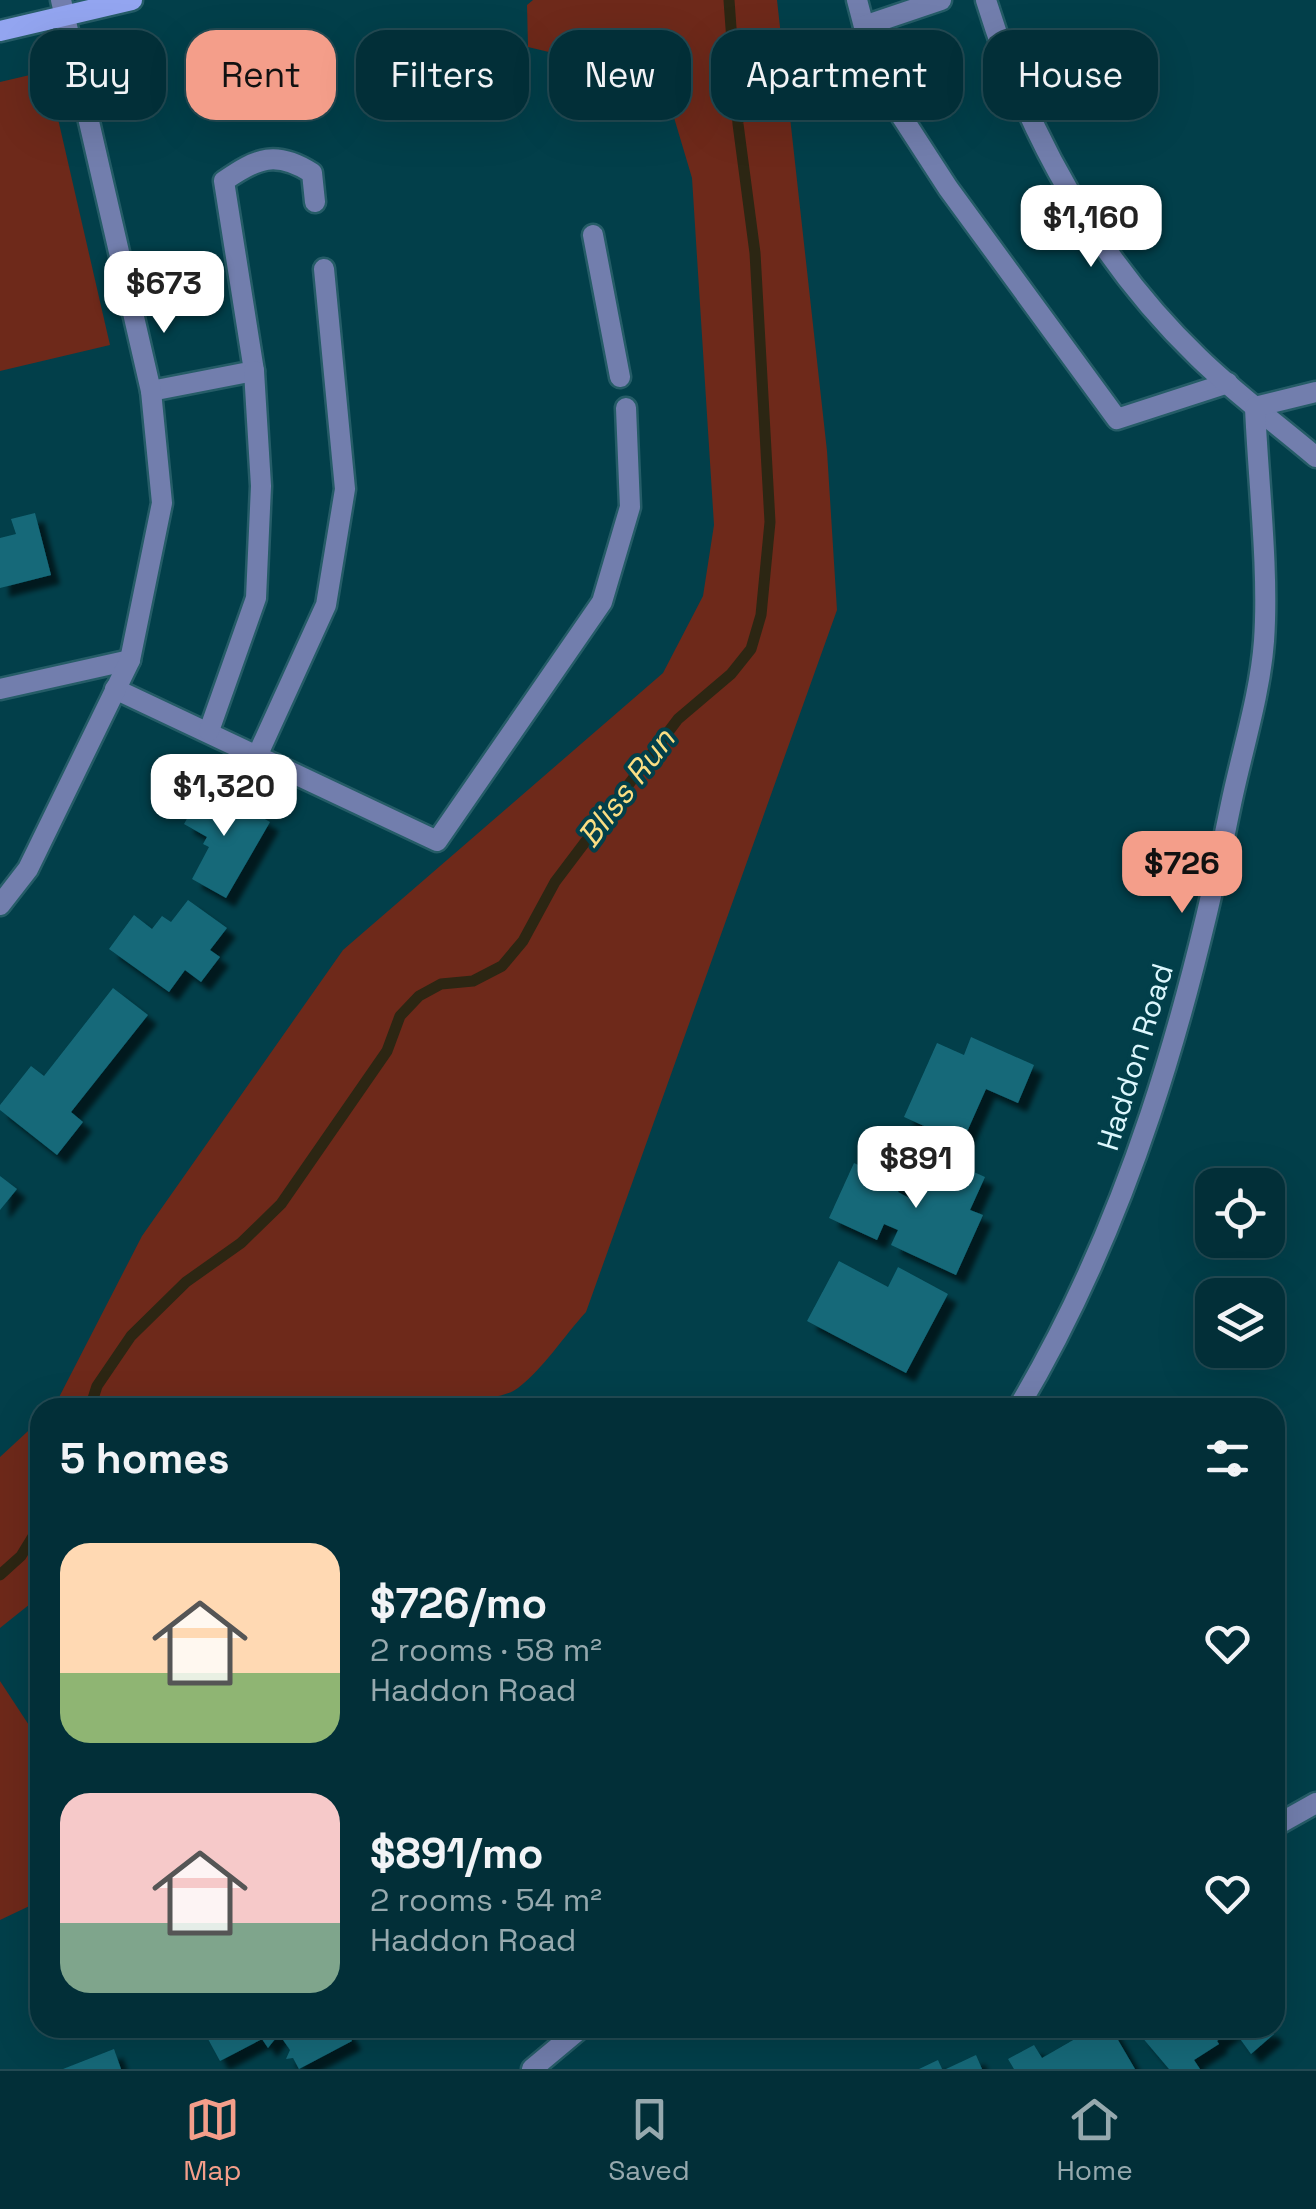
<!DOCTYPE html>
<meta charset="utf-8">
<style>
body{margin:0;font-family:"Space Grotesk",sans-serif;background:#0c3740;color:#f1f3f6;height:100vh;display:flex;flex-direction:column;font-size:38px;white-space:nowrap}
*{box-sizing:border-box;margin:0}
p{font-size:32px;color:#96a9ae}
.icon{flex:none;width:55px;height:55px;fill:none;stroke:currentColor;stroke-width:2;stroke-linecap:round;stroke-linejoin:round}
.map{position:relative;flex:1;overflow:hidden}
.drawer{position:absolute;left:30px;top:1398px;width:1255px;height:640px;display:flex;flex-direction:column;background:#022f38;border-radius:30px;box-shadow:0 10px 40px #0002,0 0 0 2px #234a53}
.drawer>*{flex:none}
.top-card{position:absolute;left:30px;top:30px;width:1258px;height:90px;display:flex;gap:20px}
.controls{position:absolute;left:1195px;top:1168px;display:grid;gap:20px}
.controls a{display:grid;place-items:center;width:90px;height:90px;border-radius:20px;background:#022f38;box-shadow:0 10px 40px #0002,0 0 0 2px #234a53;font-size:50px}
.price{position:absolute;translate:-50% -85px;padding:0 22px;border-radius:20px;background:#fff;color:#222;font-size:32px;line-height:65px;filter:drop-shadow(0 2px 5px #0008)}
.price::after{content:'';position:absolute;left:50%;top:60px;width:30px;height:22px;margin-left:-15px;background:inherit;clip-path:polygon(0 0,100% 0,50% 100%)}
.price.current{background:#f49e8a;color:#111}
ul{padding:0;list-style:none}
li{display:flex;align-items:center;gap:30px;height:250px;padding:0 30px}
li span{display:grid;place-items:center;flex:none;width:280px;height:200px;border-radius:30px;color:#555}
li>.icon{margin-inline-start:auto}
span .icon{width:120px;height:120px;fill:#fffc;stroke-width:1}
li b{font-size:42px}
h2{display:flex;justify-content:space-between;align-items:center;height:120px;padding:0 30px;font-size:42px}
.chip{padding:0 35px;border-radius:30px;background:#022f38;box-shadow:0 10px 40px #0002,0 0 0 2px #234a53;font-size:35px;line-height:90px}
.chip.current{background:#f49e8a;color:#111}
.menu{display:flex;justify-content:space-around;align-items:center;height:140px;border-top:2px solid #234a53;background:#022f38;font-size:28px;color:#96a9ae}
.menu a{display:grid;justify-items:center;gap:5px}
.menu .current{color:#f49e8a}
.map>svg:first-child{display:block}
.green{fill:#6e291a}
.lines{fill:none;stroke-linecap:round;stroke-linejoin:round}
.stream{stroke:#2c2613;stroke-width:11}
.building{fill:#166979;filter:url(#shadow)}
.service-casing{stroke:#255c67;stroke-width:25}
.minor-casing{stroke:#255c67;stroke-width:25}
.secondary-casing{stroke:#255c67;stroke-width:25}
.service{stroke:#727ead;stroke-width:20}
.minor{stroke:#727ead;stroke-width:20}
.secondary{stroke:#93a5f0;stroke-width:20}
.labels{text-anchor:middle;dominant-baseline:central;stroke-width:8;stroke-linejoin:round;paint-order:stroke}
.street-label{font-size:30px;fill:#dcf7fd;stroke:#023f4a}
.water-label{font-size:32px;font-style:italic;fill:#fade83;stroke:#023f4a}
</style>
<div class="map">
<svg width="1316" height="2069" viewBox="0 0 1316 2069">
<defs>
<filter id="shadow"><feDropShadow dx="9" dy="9" stdDeviation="2.5" flood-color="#0009"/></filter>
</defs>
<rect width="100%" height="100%" fill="#023f4a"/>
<g class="green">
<path d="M533,0H777L827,451L837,610L586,1312C564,1336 543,1369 518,1388C488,1410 416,1386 382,1408L54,1407L142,1236L343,950L663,673L703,596L714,525L692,178L667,94L637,73L528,47L527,5Z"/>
<path d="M47,71L110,345L0,371V82Z"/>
<path d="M40,1420V1596L0,1628V1457Z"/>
<path d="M0,1681L40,1742V1901L0,1920Z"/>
</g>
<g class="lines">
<g class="stream">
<path d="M90,1408L97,1386L131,1336L186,1282L241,1243L281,1204L387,1051L400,1016L419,996L441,984L473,981L502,966L523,941L555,882L678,719L731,674L751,649L761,615L770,522L755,253L738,124L729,0"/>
<path d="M0,1575L21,1556L40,1525"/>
</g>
</g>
<g class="building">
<path d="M35,513L51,575L0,588V538L16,534L11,519Z"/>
<path d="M206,785L270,822L226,898L192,879L209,847L203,844L207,837L184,824Z"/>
<path d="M188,900L227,928L210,950L220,957L201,982L185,970L169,992L109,949L134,915L152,929L162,916L171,922Z"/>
<path d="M113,988L148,1015L71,1112L83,1122L57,1155L0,1110V1105L31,1066L44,1076Z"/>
<path d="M971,1037L1034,1065L1018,1103L986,1089L962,1143L904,1117L937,1043L964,1055Z"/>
<path d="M931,1153L985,1177L970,1210L983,1215L956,1275L891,1245L898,1230L884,1224L877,1240L829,1218L854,1163L901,1185L898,1192L911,1199Z"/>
<path d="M0,1176L17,1189L0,1210Z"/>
<path d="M839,1261L888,1287L898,1267L948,1294L906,1373L807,1321Z"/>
<path d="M202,2028H345L352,2041L299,2069L293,2058L286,2059L290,2050L279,2034L268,2048L262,2039L220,2061Z"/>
<path d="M1094,2028H1111L1135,2069H1014L1008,2059L1034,2045L1042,2058Z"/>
<path d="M1150,2028H1269L1274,2034L1251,2054L1233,2029L1217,2041L1219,2044L1194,2060L1200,2069H1169L1141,2036Z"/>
<path d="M114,2049L121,2069H63Z"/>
<path d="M976,2055L982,2069H946Z"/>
<path d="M938,2060L942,2069H919Z"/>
</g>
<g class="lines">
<defs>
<g id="service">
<path d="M857,0L878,80L948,188L1117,419L1228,383"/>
<path d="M864,26L941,0"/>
<path d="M593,235L620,377"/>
<path d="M151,391L254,371L224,181C257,158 276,150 312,173L315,202"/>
<path d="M115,689L437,841L602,602L630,507L626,408"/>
<path d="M209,731L256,598L261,486L254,371"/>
<path d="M258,754L326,605L345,489L324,269"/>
</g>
<g id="minor">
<path d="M986,0C1027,134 1097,260 1199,358C1235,393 1277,424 1316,457"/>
<path d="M0,689L130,660"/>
<path d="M0,905L28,869L130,660L162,503L151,391L61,0"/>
<path d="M1018,1408C1129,1222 1188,1015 1231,804C1242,751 1260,695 1264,641C1269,570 1258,479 1255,407L1316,392"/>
<path d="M1275,1826L1316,1803"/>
<path d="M532,2069L581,2028"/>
</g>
<path id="secondary" d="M0,31L132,0"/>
</defs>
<use href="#service" class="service-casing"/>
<use href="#minor" class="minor-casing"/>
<use href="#secondary" class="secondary-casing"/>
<use href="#service" class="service"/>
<use href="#minor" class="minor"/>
<use href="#secondary" class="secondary"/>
</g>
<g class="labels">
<g class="street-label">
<text transform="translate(1135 1057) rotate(-73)">Haddon Road</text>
</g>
<g class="water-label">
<text transform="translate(626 788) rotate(-53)">Bliss Run</text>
</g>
</g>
</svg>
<div class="controls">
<a><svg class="icon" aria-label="locate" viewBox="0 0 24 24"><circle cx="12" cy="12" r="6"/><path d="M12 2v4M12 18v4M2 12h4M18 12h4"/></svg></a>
<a><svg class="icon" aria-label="layers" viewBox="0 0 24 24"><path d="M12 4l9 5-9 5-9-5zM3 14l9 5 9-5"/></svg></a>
</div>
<b class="price" style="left:1091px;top:270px">$1,160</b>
<b class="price" style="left:164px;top:336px">$673</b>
<b class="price" style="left:224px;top:839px">$1,320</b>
<b class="price current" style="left:1182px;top:916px">$726</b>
<b class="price" style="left:916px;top:1211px">$891</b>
<div class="top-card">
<a class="chip">Buy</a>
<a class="chip current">Rent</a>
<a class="chip">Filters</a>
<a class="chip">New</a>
<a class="chip">Apartment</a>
<a class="chip">House</a>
</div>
<section class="drawer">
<h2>5 homes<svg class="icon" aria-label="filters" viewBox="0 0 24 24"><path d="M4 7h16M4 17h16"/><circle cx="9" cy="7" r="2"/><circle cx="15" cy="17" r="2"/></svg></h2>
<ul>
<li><span style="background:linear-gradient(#ffd9b3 65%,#8fb573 0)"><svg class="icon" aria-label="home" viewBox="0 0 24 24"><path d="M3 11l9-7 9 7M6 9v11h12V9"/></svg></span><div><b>$726/mo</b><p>2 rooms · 58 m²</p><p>Haddon Road</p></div><svg class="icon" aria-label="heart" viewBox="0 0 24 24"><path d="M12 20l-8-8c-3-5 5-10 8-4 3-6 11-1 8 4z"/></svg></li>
<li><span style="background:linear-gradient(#f6c9c9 65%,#7fa58c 0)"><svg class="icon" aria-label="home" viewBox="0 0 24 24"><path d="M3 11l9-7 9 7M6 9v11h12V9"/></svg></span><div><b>$891/mo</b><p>2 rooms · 54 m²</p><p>Haddon Road</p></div><svg class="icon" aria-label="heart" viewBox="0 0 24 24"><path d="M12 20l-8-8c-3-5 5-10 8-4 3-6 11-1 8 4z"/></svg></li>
</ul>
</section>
</div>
<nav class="menu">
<a class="current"><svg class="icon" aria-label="map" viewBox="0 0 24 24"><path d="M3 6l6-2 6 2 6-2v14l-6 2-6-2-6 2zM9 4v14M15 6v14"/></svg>Map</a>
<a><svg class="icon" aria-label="saved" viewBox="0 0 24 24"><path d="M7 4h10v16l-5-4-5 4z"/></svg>Saved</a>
<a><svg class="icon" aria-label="home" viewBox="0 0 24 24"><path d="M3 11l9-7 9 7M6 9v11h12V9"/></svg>Home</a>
</nav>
